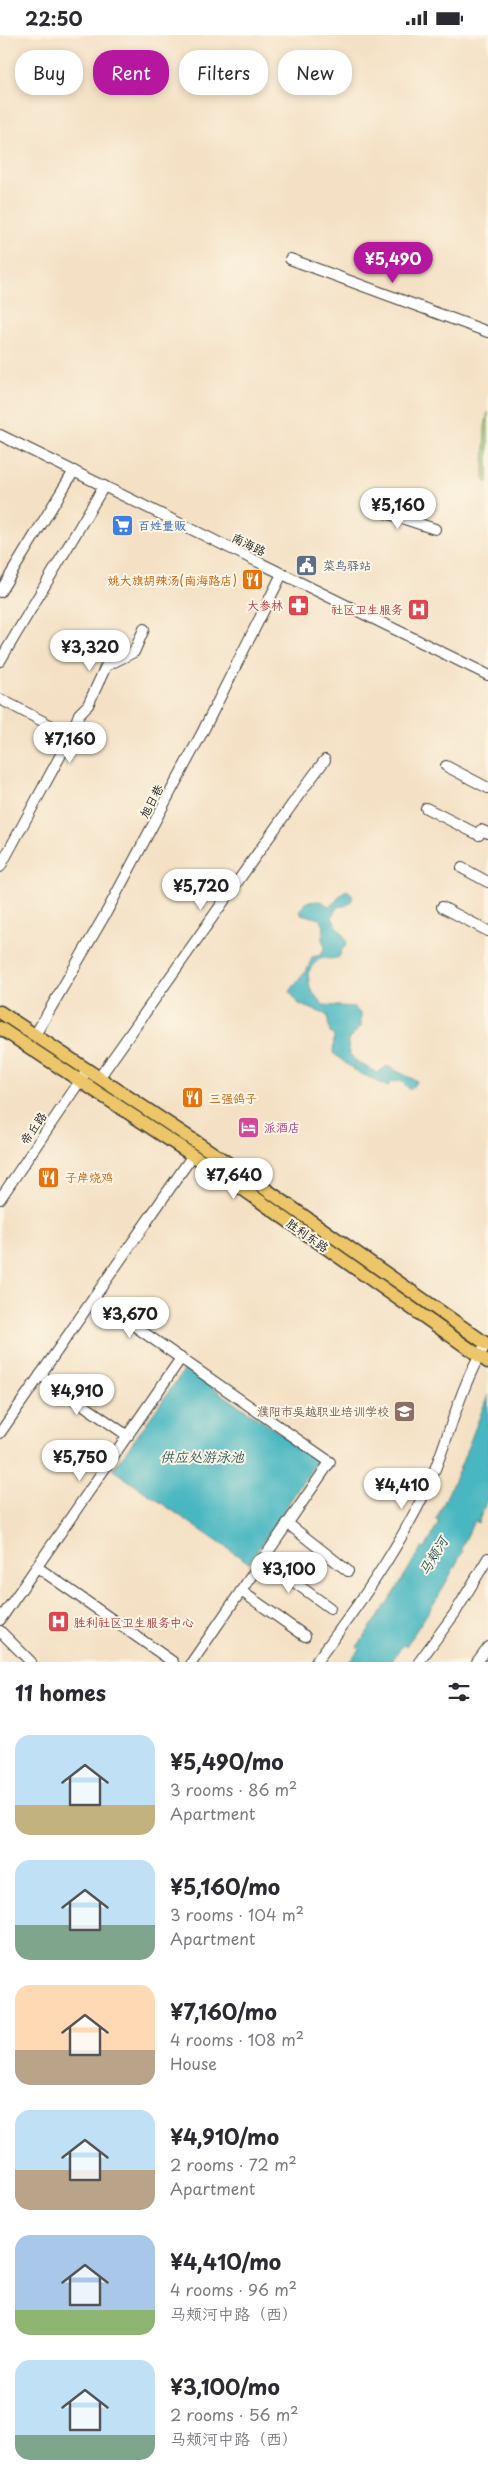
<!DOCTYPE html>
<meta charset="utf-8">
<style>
body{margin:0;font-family:"Playpen Sans","LXGW WenKai TC",sans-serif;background:#f2f2f3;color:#2b2b33;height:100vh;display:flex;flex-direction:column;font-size:19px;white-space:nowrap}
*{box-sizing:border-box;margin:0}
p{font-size:16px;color:#7c7c81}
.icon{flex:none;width:28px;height:28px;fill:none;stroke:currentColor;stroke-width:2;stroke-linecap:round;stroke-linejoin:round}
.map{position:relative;height:1627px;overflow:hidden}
.drawer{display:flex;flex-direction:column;background:#fff;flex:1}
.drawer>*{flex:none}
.guide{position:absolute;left:15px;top:15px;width:459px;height:45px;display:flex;gap:10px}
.price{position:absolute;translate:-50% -42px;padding:0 11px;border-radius:18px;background:#fff;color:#222;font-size:16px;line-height:32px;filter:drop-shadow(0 1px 2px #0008)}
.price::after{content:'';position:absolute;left:50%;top:30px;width:15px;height:11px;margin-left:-8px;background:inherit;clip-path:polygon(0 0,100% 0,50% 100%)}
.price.on{background:#b5179e;color:#fff}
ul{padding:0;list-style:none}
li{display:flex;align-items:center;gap:15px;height:125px;padding:0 15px}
li span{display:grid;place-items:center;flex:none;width:140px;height:100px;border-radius:15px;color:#555}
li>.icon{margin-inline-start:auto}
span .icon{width:60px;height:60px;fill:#fffc;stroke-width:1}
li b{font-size:21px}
h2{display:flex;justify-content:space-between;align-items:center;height:60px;padding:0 15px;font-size:21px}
.chip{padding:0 18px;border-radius:20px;background:#fff;box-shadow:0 2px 8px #0003;font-size:18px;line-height:45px}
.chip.on{background:#b5179e;color:#fff}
.status{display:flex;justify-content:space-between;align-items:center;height:35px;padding:0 25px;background:#fff;direction:ltr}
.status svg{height:14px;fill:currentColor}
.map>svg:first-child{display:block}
.green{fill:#a4d482;stroke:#60784f}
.water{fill:#48b7c1;stroke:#326a6e}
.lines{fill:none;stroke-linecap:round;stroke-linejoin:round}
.minor-casing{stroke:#3c3a35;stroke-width:12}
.major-casing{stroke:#3c3a35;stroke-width:15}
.minor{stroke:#fff;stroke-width:10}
.major{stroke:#ecc669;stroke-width:12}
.labels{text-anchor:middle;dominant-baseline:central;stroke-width:4;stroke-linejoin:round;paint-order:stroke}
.shop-label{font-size:12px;fill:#366cbe;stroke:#fcf5e5;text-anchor:start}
.street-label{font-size:12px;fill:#1c1c1c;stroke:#fcf5e5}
.service-label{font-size:12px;fill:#4e5e75;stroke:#fcf5e5;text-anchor:start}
.food-label{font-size:12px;fill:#c56008;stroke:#fcf5e5;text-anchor:start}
.health-label{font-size:12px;fill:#be3a42;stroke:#fcf5e5;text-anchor:end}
.hotel-label{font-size:12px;fill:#b23c85;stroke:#fcf5e5;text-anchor:start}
.education-label{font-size:12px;fill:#785e54;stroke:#fcf5e5;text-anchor:end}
.water-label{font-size:14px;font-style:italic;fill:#2e5a5e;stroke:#fcf5e5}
</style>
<div class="status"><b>22:50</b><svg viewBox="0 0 49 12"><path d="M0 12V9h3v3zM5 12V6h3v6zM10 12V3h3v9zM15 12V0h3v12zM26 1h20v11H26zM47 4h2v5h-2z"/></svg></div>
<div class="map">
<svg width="488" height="1627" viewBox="0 0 488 1627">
<rect width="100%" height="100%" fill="#fcf5e5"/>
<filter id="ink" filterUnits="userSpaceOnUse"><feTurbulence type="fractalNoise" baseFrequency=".02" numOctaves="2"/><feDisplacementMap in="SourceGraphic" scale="10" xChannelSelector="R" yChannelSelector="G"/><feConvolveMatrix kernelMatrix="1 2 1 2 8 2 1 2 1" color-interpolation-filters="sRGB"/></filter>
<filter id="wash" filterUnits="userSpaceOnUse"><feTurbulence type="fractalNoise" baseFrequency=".0096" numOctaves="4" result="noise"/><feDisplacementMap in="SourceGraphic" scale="20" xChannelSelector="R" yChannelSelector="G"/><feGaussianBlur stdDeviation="1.12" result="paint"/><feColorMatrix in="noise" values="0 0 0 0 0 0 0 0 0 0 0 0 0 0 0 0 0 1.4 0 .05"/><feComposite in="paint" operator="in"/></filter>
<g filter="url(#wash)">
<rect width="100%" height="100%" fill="#f4e1c5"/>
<path class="green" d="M488,377V448L484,445L485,392Z"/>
<g class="water">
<path d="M347,855L352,859C354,870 345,871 337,872L332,882C336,893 346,899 347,910L342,914L339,922C323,928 322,915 308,938L310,954L323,970L354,972L361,979V992L348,1005L349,1018L356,1026L377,1038L387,1031L417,1046L410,1055L401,1046L390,1047L388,1052L354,1035L333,1018L334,1001L330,998L327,980L299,969L290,957C297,944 309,937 312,922L321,920L325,912L322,904L324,891L320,884L301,879L300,875L306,867L320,866L329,871C338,867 339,858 347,855Z"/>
<path d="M185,1334L318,1424L249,1528L113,1435Z"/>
<path d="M488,1360V1462L478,1488L474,1486L461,1514L463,1516L438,1562L406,1611L403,1610L391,1627H349L359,1614L357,1612L396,1555L421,1513L425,1514L439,1487L436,1485L461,1430Z"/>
</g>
</g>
<g filter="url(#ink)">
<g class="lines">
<defs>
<g id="minor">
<path d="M290,224L488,297"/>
<path d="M0,400L488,640"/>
<path d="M368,472L435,494"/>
<path d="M0,557L74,436"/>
<path d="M0,626L104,451"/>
<path d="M0,664L71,701L0,832"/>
<path d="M71,701L79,679L88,670L106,631L134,617L144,594"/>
<path d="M446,731L488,753"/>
<path d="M426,773L479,800"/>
<path d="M481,795L488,798"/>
<path d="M462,833L488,847"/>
<path d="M442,872L488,896"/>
<path d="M35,1000L106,878L203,696L282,539"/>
<path d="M99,1043L298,761L325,725"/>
<path d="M0,1164L84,1040"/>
<path d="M94,1263L330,1427L192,1627"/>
<path d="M40,1340L128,1401"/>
<path d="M0,1398L193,1120"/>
<path d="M287,1488L348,1536"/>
<path d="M262,1524L330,1573"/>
<path d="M37,1532L173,1627"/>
<path d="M241,1556L305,1601"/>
<path d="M0,1585L181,1323"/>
<path d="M0,1596L31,1627"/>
<path d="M316,1627C358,1571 398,1515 428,1451C448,1407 458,1357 483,1314"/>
<path d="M419,1627L455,1578L488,1523"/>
<path d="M477,1627L488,1612"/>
</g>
<g id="major">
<path d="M0,977L237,1134L488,1310"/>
<path d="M0,993L230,1145L488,1327"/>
</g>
</defs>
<use href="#minor" class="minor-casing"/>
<use href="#major" class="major-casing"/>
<use href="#minor" class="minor"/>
<use href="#major" class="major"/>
</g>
</g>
<defs>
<symbol id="supermarket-square" viewBox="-11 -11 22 22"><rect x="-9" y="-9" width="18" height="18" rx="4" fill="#3f7fe0" stroke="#fcf5e5"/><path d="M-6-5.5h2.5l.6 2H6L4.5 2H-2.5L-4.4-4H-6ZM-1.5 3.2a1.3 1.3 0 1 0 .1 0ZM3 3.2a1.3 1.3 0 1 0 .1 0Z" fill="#fff"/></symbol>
<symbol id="civic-square" viewBox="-11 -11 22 22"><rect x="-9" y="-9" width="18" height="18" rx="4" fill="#5c6f8a" stroke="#fcf5e5"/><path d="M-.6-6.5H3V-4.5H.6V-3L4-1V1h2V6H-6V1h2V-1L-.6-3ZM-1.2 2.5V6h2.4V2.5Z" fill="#fff"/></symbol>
<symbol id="restaurant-square" viewBox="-11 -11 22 22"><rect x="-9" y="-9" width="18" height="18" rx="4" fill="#e8710a" stroke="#fcf5e5"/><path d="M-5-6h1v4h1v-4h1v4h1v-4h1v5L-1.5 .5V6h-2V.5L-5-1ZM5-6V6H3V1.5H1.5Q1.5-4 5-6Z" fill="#fff"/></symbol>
<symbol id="pharmacy-square" viewBox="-11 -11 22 22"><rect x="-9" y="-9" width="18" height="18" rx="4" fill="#e0444e" stroke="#fcf5e5"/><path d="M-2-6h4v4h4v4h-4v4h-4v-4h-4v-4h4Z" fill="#fff"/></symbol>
<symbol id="hospital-square" viewBox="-11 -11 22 22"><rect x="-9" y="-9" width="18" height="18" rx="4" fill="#e0444e" stroke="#fcf5e5"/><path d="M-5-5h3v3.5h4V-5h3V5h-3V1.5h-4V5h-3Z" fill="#fff"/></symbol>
<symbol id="hotel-square" viewBox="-11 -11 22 22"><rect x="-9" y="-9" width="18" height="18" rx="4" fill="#d1479c" stroke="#fcf5e5"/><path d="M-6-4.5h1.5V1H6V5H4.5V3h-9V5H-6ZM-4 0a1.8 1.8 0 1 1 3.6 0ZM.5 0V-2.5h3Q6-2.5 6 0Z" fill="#fff"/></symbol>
<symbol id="university-square" viewBox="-11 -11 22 22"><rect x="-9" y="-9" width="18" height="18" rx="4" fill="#8d6e63" stroke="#fcf5e5"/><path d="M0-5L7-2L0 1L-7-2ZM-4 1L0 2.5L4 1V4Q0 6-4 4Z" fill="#fff"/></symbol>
</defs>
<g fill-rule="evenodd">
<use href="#supermarket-square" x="110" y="478" width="25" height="25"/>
<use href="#civic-square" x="294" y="518" width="25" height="25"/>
<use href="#restaurant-square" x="240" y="532" width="25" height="25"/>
<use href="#pharmacy-square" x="286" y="558" width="25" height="25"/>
<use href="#hospital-square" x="406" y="562" width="25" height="25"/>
<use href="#restaurant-square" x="180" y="1050" width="25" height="25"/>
<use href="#hotel-square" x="236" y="1080" width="25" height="25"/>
<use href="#restaurant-square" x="36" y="1130" width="25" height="25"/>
<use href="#university-square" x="392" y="1364" width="25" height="25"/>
<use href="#hospital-square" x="46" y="1574" width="25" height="25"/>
</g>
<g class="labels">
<g class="shop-label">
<text x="138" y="490">百姓量贩</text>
</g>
<g class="street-label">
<text transform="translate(249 509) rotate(26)">南海路</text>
<text transform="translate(151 766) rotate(-62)">旭日巷</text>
<text transform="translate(33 1093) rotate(-56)">帝丘路</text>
<text transform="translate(308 1200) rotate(35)">胜利东路</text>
</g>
<g class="service-label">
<text x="323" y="530">菜鸟驿站</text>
</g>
<g class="food-label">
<text x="237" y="545" text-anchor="end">姚大旗胡辣汤(南海路店)</text>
<text x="209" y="1063">三强鸽子</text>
<text x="65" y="1142">子岸烧鸡</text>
</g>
<g class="health-label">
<text x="283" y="570">大参林</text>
<text x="403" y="574">社区卫生服务</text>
<text x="74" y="1587" text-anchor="start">胜利社区卫生服务中心</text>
</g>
<g class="hotel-label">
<text x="264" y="1092">派酒店</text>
</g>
<g class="education-label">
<text x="389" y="1376">濮阳市吴越职业培训学校</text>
</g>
<g class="water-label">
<text x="202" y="1421">供应处游泳池</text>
<text transform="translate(433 1521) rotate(-59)">马颊河</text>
</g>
</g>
</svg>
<b class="price on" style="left:393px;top:249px">¥5,490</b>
<b class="price" style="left:398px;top:495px">¥5,160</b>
<b class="price" style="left:90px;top:637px">¥3,320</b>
<b class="price" style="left:70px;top:729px">¥7,160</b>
<b class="price" style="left:201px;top:876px">¥5,720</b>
<b class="price" style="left:234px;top:1165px">¥7,640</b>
<b class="price" style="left:130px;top:1304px">¥3,670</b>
<b class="price" style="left:77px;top:1381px">¥4,910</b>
<b class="price" style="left:80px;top:1447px">¥5,750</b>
<b class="price" style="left:402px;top:1475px">¥4,410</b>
<b class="price" style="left:289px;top:1559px">¥3,100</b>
<div class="guide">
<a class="chip">Buy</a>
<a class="chip on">Rent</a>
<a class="chip">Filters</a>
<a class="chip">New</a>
</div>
</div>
<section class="drawer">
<h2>11 homes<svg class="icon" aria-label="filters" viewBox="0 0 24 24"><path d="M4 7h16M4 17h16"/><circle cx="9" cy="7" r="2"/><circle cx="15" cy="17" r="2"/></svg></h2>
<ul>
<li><span style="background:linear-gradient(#bfe0f5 70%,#c2b280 0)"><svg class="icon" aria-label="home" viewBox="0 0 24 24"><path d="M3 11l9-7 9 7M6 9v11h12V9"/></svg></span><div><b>¥5,490/mo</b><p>3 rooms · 86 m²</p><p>Apartment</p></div></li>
<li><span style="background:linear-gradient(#bfe0f5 65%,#7fa58c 0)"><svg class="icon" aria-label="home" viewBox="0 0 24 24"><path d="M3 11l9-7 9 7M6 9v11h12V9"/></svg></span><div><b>¥5,160/mo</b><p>3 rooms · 104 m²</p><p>Apartment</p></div></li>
<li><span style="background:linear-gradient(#ffd9b3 65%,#b9a48a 0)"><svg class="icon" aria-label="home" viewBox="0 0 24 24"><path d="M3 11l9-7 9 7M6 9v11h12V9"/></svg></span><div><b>¥7,160/mo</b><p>4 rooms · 108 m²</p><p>House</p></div></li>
<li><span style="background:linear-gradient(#bfe0f5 60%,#b9a48a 0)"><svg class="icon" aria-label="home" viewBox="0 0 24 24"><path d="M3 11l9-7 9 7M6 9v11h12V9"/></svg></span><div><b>¥4,910/mo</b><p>2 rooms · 72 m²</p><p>Apartment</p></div></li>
<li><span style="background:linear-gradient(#a9c7e8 75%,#8fb573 0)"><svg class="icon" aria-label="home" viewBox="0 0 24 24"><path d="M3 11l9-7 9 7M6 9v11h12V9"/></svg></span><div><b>¥4,410/mo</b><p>4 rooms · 96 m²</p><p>马颊河中路（西）</p></div></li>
<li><span style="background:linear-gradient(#bfe0f5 75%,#7fa58c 0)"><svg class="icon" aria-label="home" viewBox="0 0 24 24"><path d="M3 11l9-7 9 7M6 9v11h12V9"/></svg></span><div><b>¥3,100/mo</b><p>2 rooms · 56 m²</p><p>马颊河中路（西）</p></div></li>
</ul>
</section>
